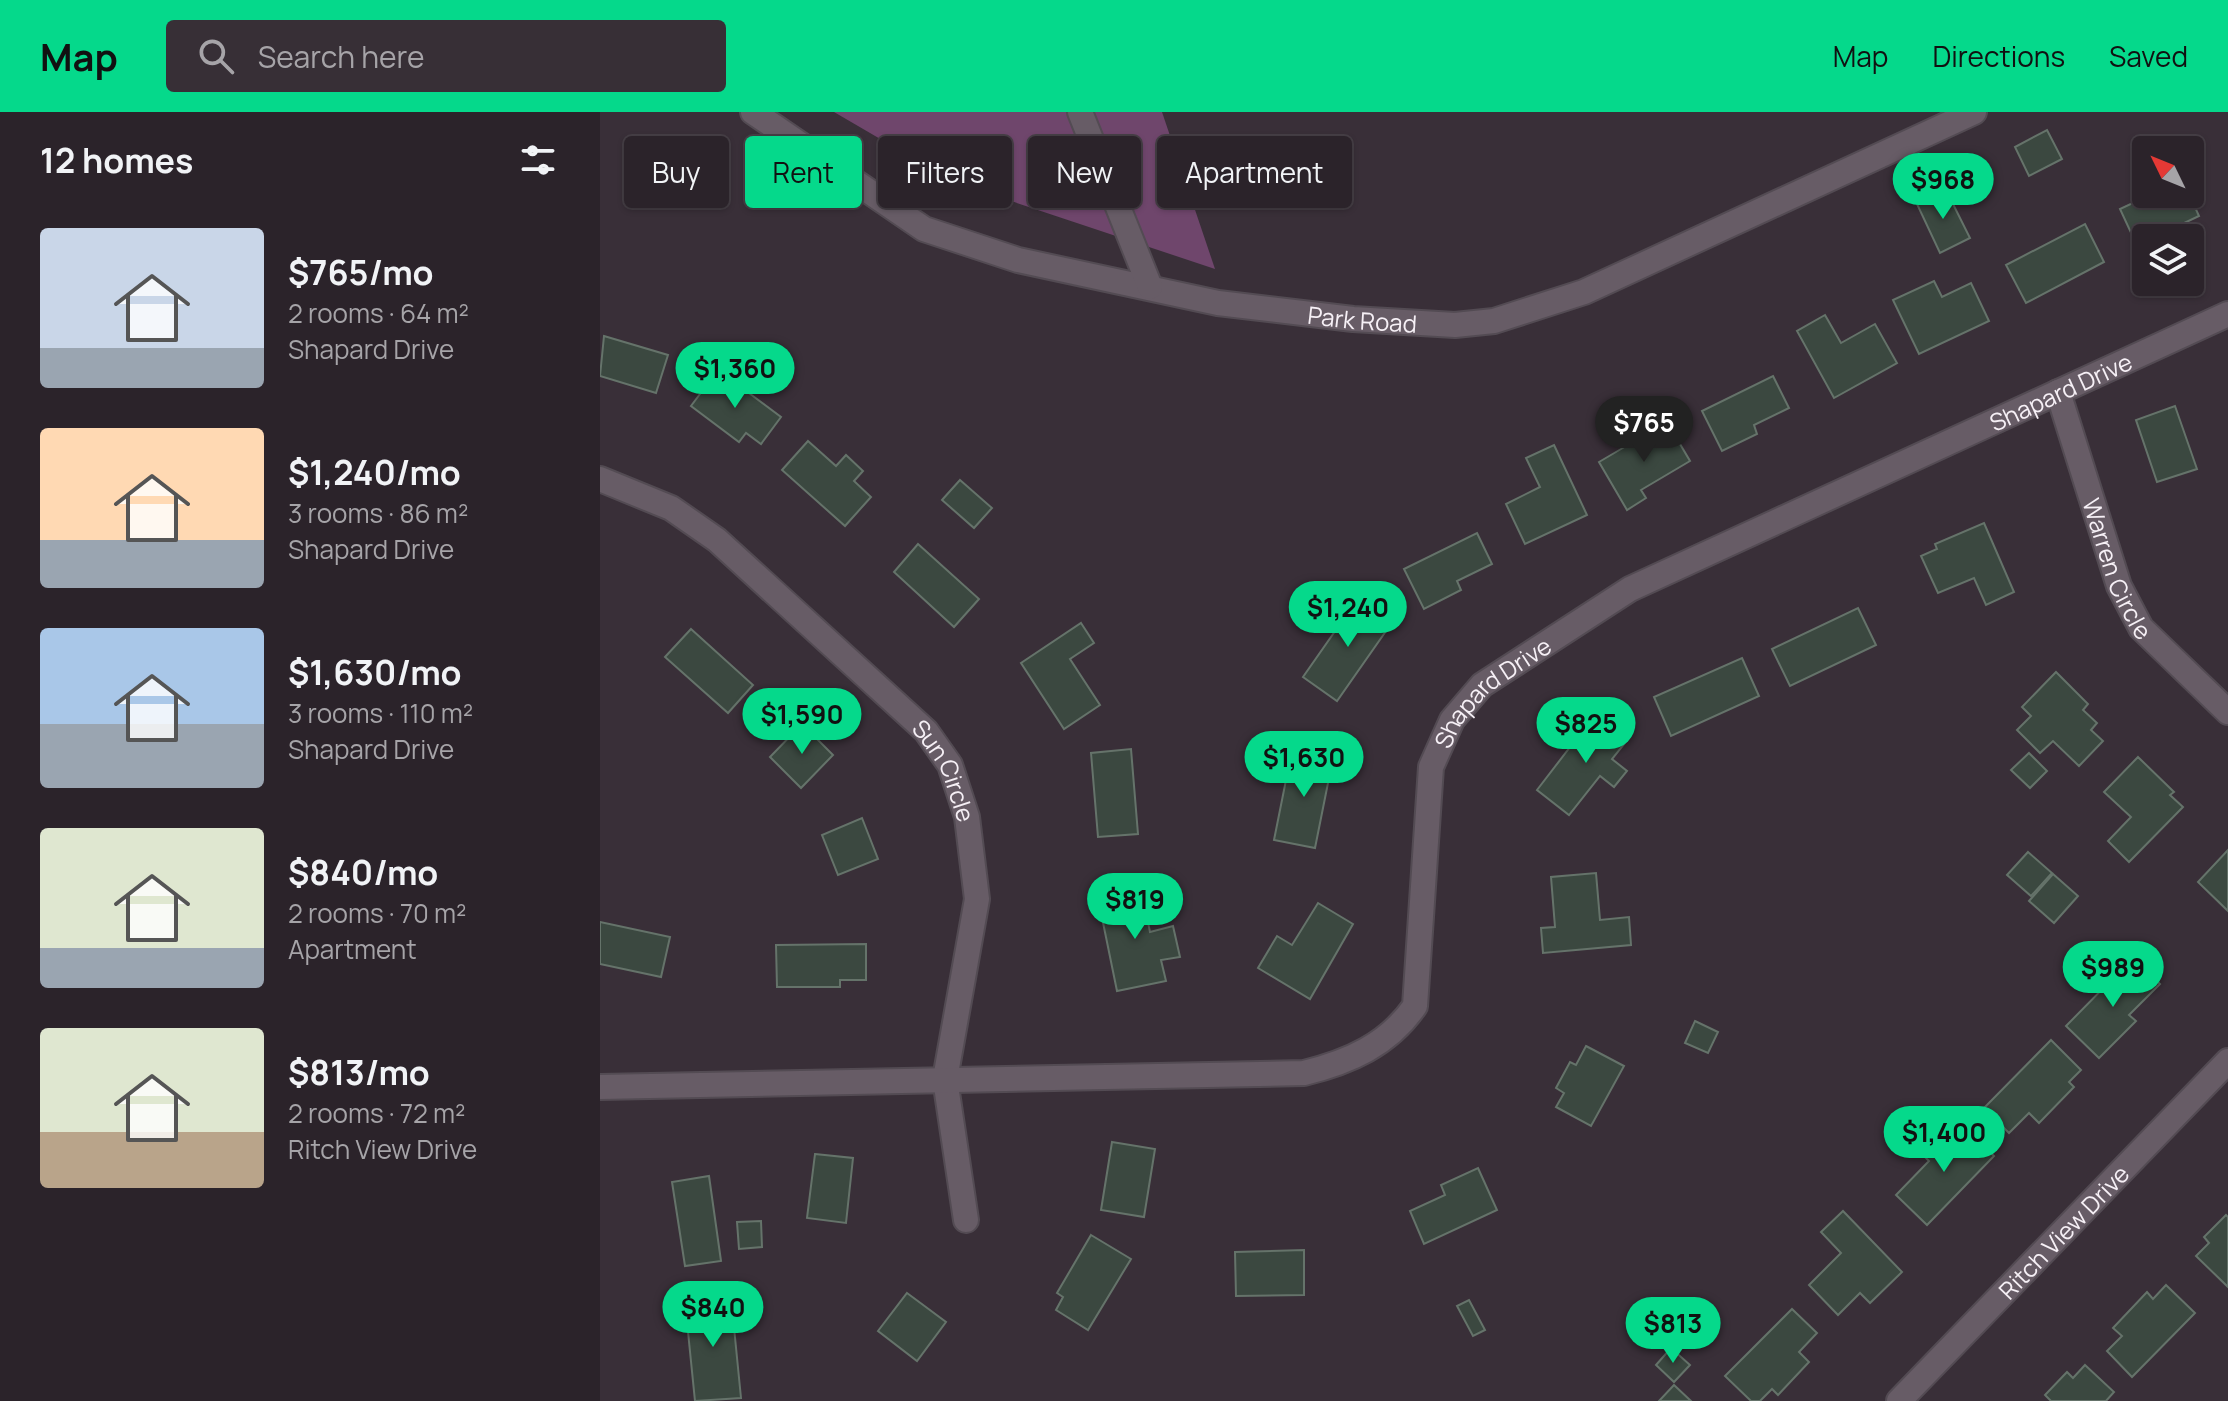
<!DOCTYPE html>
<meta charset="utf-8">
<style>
body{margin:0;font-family:Manrope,sans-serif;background:#372f36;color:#f1f3f6;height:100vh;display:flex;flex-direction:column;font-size:30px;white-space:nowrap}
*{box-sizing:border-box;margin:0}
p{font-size:26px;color:#a6a4a8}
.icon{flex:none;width:44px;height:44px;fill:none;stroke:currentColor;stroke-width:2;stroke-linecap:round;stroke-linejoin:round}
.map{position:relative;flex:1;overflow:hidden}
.sheet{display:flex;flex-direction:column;background:#2b232a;width:600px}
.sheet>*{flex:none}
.banner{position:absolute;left:24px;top:24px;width:760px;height:72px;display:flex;gap:16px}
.needle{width:52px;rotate:313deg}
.fabs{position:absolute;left:1532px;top:24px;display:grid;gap:16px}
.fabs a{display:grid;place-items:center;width:72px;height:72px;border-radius:8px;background:#2b232a;box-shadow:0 2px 6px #0004,0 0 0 2px #474047;font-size:40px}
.price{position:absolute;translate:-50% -68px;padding:0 18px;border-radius:28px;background:#05d98b;color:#111;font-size:26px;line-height:52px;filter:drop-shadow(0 2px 4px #0008)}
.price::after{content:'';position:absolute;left:50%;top:48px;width:24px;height:18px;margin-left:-12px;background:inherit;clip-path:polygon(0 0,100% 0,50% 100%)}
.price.active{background:#222;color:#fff}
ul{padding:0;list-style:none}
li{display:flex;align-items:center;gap:24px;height:200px;padding:0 40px}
li span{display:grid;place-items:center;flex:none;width:224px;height:160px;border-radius:8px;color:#555}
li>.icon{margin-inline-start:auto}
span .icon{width:96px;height:96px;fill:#fffc;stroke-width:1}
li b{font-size:34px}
h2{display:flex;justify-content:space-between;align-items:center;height:96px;padding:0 40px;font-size:34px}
.pill{padding:0 28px;border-radius:8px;background:#2b232a;box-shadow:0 2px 6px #0004,0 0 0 2px #474047;font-size:28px;line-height:72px}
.pill.active{background:#05d98b;color:#111}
header{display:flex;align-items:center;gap:48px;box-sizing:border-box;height:112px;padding:0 40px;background:#05d98b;color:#111}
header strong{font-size:38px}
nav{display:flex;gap:44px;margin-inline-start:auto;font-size:28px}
.search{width:560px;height:72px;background:#372f36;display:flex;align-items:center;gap:20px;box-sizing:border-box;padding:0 28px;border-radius:8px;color:#a6a4a8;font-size:30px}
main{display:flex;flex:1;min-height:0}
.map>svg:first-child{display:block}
.green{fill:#6f466c}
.building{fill:#3b4840;stroke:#65736a;stroke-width:2}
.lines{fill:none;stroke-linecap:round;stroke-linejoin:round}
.minor-casing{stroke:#534b53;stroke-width:28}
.minor{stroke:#675c66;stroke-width:24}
.labels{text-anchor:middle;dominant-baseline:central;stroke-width:7;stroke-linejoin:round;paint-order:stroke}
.street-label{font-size:24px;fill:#f6f0f6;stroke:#1d191d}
</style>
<header>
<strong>Map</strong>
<div class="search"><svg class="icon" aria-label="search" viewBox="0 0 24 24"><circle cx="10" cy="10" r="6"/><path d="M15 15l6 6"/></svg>Search here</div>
<nav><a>Map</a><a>Directions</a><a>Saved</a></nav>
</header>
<main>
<section class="sheet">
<h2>12 homes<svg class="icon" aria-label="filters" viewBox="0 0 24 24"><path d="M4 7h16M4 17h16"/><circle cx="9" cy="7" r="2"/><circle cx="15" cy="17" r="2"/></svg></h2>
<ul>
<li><span style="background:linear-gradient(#c9d6e8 75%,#9aa5b1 0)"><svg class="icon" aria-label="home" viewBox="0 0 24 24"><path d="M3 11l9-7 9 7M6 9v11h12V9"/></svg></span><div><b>$765/mo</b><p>2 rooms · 64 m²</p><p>Shapard Drive</p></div></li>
<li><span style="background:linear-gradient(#ffd9b3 70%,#9aa5b1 0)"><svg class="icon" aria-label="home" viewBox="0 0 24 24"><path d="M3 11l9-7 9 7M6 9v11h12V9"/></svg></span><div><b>$1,240/mo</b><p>3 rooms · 86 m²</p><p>Shapard Drive</p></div></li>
<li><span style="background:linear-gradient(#a9c7e8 60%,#9aa5b1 0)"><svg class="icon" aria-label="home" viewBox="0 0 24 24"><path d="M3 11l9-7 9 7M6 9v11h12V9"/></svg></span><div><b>$1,630/mo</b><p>3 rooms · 110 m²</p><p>Shapard Drive</p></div></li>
<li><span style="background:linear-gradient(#dfe7d0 75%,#9aa5b1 0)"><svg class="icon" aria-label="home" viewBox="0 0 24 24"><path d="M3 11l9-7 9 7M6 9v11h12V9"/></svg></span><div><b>$840/mo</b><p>2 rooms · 70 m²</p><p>Apartment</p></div></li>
<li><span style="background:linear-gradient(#dfe7d0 65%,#b9a48a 0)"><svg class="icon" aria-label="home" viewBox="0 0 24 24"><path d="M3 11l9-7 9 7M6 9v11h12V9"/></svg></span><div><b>$813/mo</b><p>2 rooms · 72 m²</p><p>Ritch View Drive</p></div></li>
</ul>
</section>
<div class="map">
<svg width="1628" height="1289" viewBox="0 0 1628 1289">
<rect width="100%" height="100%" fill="#392f38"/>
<path class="green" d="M234,0H562L615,157L354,70Z"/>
<g class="building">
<path d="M1447,18L1462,47L1429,64L1415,35Z"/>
<path d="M1346,78L1370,126L1340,141L1317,92Z"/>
<path d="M1552,82H1589L1599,104L1580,113L1583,118L1565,126H1546V135L1539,138L1520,97Z"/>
<path d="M1485,112L1504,150L1426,191L1406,153Z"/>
<path d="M1334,169L1342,185L1371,171L1389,209L1319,242L1293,188Z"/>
<path d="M1225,203L1241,231L1275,212L1297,251L1234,286L1197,219Z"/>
<path d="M4,224L68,243L56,281L0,264Z"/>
<path d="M118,258L181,305L161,332L146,321L139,330L91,294Z"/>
<path d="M1173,264L1189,296L1154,313L1157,322L1122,339L1102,299Z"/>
<path d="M1575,294L1597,357L1557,370L1536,308Z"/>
<path d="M1067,310L1090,349L1041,378L1046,386L1027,398L999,350Z"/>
<path d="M208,329L236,354L246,343L263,359L254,369L271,385L245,414L182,358Z"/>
<path d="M954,333L987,403L925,432L906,392L940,375L926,346Z"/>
<path d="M360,368L392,396L374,416L342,388Z"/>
<path d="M1384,411L1414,480L1386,493L1374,466L1338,481L1321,444L1337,437L1335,432Z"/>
<path d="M877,421L892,452L857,469L861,478L824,497L804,457Z"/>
<path d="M318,432L379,487L354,515L294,460Z"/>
<path d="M759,485L793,509L737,589L703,565Z"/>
<path d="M1258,496L1276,533L1190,574L1172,537Z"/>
<path d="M481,511L494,531L470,547L500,593L464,617L421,551Z"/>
<path d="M91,517L153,573L128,601L65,545Z"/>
<path d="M1142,546L1159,584L1071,624L1054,585Z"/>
<path d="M1456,560L1488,592L1483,598L1497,611L1491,618L1503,629L1479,654L1453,629L1440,641L1417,618L1431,604L1422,595Z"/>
<path d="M997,600L1029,626L1012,647L1027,659L1014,675L1000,664L969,703L937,678Z"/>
<path d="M202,612L233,643L201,676L170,645Z"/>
<path d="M531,637L538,722L498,725L491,641Z"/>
<path d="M692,638L733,646L715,736L674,728Z"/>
<path d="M1429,641L1447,659L1430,676L1411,658Z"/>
<path d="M1538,645L1574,680L1570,683L1583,695L1529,750L1508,729L1531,705L1504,680Z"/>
<path d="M262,706L278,747L238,763L222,723Z"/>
<path d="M1628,738V799L1598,770Z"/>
<path d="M1428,740L1452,761L1431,784L1407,763Z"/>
<path d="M996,761L1000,808L1029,805L1031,833L943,841L941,816L955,815L951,765Z"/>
<path d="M1453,762L1478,784L1454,811L1429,789Z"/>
<path d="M541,777L550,820L573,814L580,845L561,848L566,869L517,879L498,786Z"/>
<path d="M718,791L753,812L710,887L658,856L677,824L692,833Z"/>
<path d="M0,810L70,825L61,865L0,852Z"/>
<path d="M266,832V868H240V875H177L176,833Z"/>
<path d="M1533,846L1560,872L1529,903L1536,909L1499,946L1466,914Z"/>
<path d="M1095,909L1118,920L1108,941L1085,931Z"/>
<path d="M1451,928L1481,958L1469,970L1474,975L1439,1011L1429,1001L1409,1021L1384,996Z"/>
<path d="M986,934L1024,954L991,1014L956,995L964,981L956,976L970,950L976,953Z"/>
<path d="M1365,1015L1394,1044L1327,1113L1296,1083L1329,1049L1320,1040L1334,1025L1345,1036Z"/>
<path d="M512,1030L555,1037L544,1105L501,1098Z"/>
<path d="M215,1042L253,1046L246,1111L207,1106Z"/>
<path d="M878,1056L897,1098L824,1132L810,1099L845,1083L841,1073Z"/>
<path d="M109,1064L121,1149L85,1154L72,1070Z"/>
<path d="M1243,1099L1302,1160L1270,1191L1260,1181L1238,1203L1209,1173L1241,1141L1221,1120Z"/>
<path d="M1626,1103L1628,1105V1175L1596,1144L1609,1131L1604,1125Z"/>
<path d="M161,1109L162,1135L139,1137L137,1110Z"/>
<path d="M491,1123L531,1147L488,1218L456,1198L463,1185L457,1181Z"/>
<path d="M704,1138V1183L636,1184L635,1140Z"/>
<path d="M1566,1173L1595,1201L1532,1265L1507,1239L1522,1224L1513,1216L1547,1180L1553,1187Z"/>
<path d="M307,1181L346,1210L317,1249L278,1219Z"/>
<path d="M131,1185L141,1286L95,1289L85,1190Z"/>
<path d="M869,1188L885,1218L873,1224L857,1194Z"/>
<path d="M1192,1197L1217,1221L1199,1240L1209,1250L1178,1283L1172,1277L1160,1289H1151L1125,1264Z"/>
<path d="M1071,1236L1090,1253L1074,1270L1056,1253Z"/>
<path d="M1485,1253L1514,1280L1506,1289H1451L1445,1283L1467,1260L1473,1266Z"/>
<path d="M1074,1273L1091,1289H1059Z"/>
</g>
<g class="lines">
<defs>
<g id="minor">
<path id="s1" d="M153,0L324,117L418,148L618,191L753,207L855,213L894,209L984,180L1374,0"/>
<path d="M480,0L550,175"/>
<path id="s2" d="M1458,280L1519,474L1541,516L1628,600"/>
<path id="s3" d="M0,367L71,396L117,428L326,619L350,653L367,705L377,787L345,967L366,1108"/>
<path id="s4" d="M0,975L704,961C749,950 788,933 815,894L831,655L852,608L882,573L1030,477L1628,202"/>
<path id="s5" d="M1299,1289L1628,949"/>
</g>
</defs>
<use href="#minor" class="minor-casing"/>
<use href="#minor" class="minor"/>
</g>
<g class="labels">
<g class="street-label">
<text stroke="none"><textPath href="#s1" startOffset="656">Park Road</textPath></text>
<text stroke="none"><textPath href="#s4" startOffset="1824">Shapard Drive</textPath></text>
<text stroke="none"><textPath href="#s2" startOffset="186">Warren Circle</textPath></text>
<text stroke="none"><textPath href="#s4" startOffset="1176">Shapard Drive</textPath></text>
<text stroke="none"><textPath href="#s3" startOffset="460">Sun Circle</textPath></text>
<text stroke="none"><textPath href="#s5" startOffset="236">Ritch View Drive</textPath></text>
</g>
</g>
</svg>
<div class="fabs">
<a><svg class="needle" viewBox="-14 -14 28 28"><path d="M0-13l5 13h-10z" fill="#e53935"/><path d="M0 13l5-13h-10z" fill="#a6a4a8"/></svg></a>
<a><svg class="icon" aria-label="layers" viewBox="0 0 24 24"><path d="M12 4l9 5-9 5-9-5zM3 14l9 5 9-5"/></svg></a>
</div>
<b class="price" style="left:1343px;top:109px">$968</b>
<b class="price" style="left:135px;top:298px">$1,360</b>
<b class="price active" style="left:1044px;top:352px">$765</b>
<b class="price" style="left:748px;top:537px">$1,240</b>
<b class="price" style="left:202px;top:644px">$1,590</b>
<b class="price" style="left:986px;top:653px">$825</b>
<b class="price" style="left:704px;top:687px">$1,630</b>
<b class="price" style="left:535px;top:829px">$819</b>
<b class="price" style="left:1513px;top:897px">$989</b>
<b class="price" style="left:1344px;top:1062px">$1,400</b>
<b class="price" style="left:113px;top:1237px">$840</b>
<b class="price" style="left:1073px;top:1253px">$813</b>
<div class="banner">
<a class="pill">Buy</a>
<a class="pill active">Rent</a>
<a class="pill">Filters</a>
<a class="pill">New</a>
<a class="pill">Apartment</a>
</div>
</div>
</main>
